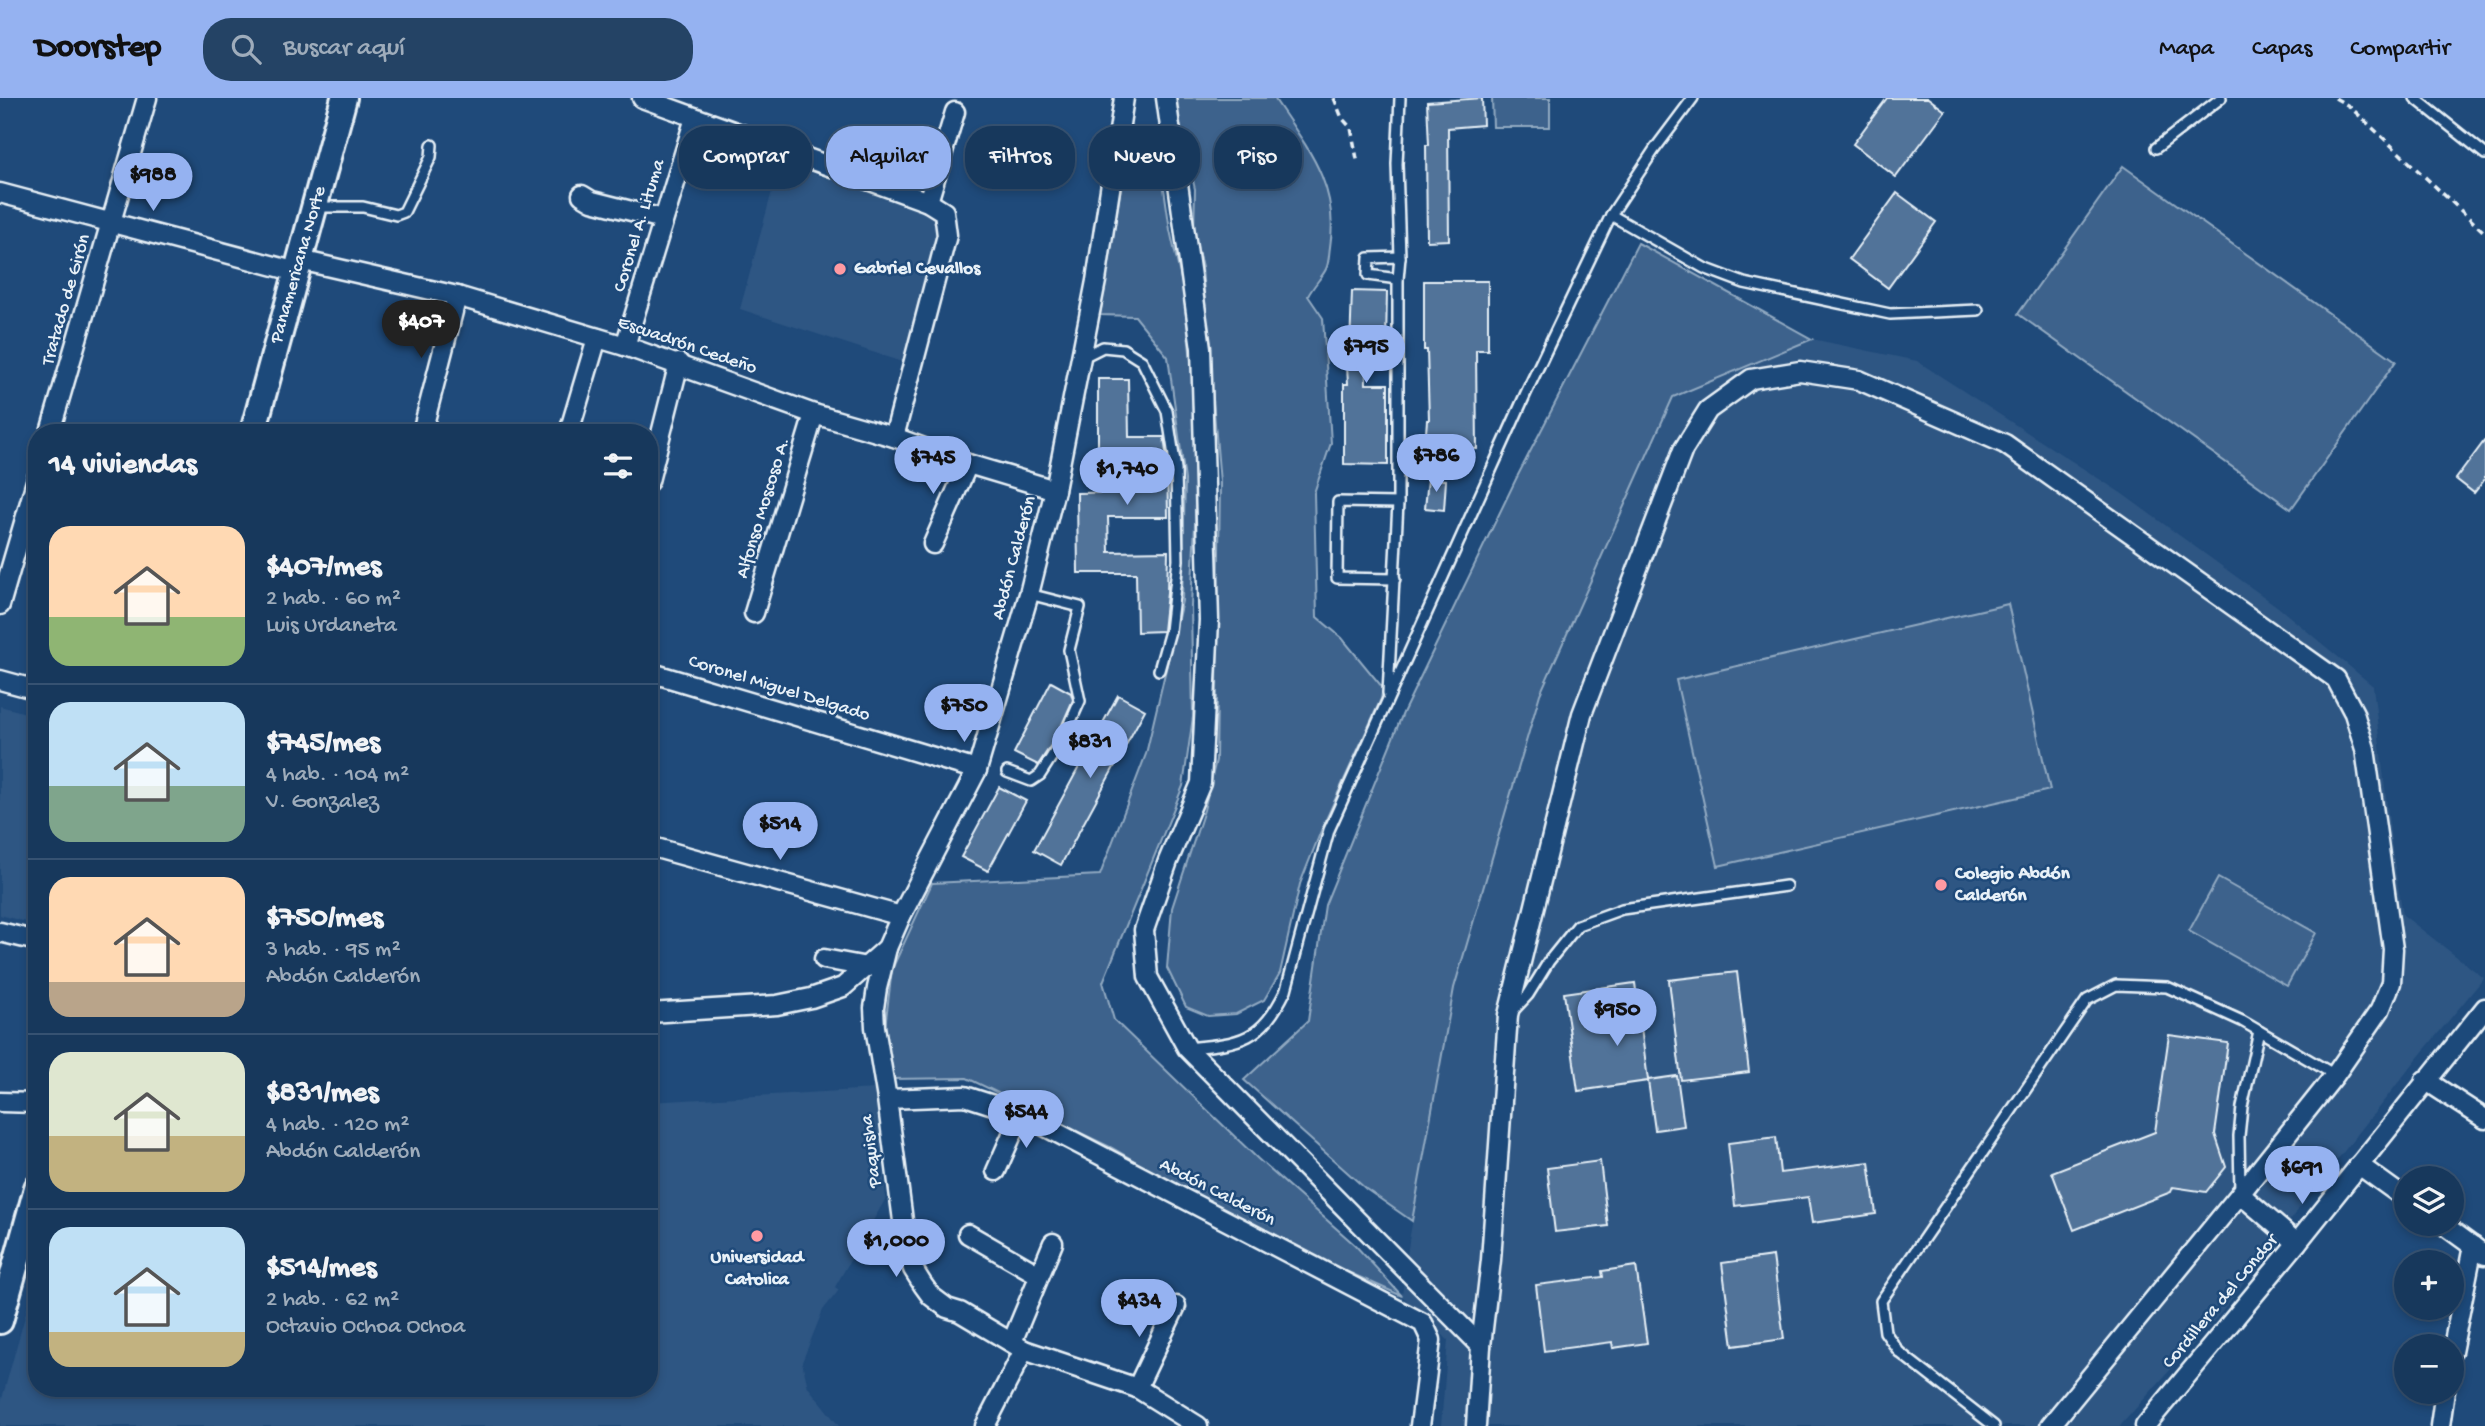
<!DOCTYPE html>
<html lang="es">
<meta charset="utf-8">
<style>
body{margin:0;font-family:"Gochi Hand",sans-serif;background:#244365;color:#f1f3f6;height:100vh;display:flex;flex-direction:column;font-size:26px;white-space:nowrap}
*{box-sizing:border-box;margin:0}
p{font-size:23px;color:#9eacbb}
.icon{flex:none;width:38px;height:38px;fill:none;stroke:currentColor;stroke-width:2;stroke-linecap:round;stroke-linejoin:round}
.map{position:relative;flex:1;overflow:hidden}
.side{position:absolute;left:28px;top:326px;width:630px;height:973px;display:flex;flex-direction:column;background:#17385c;border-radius:28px;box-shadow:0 4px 10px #0003,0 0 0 2px #365272}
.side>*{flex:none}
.top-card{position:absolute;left:679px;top:28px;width:665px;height:63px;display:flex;gap:14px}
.controls{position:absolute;left:2394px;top:1068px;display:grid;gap:14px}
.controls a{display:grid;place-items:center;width:70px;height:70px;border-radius:50%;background:#17385c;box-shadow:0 4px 10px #0003,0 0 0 2px #365272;font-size:35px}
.price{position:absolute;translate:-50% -60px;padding:0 16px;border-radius:24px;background:#95b2f1;color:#111;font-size:23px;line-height:46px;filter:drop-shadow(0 2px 4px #0008)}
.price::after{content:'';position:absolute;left:50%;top:42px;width:21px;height:16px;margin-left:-10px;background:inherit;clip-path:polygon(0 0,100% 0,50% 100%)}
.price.selected{background:#222;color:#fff}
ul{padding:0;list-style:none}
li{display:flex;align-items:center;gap:21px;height:175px;padding:0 21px}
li+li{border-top:2px solid #365272}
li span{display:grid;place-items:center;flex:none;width:196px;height:140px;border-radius:21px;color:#555}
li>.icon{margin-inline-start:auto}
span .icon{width:84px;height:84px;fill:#fffc;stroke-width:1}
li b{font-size:30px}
h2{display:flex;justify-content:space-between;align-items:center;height:84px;padding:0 21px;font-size:30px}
.pill{padding:0 24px;border-radius:28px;background:#17385c;box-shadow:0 4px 10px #0003,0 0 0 2px #365272;font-size:24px;line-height:63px}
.pill.selected{background:#95b2f1;color:#111}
header{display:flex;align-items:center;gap:42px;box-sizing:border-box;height:98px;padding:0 35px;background:#95b2f1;color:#111}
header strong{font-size:33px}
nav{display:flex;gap:38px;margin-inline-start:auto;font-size:24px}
.search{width:490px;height:63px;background:#244365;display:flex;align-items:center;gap:18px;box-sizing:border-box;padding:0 24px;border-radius:28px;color:#9eacbb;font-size:26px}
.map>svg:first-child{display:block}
.built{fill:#2e5683}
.green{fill:#3c628c;stroke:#92aac2;stroke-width:2}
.building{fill:#517399;stroke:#e8f1f8;stroke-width:2}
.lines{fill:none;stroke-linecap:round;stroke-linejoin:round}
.lane-casing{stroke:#e8f1f8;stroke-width:14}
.street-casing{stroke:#e8f1f8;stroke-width:23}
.secondary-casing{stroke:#e8f1f8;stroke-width:30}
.path{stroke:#e8f1f8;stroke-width:3.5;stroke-dasharray:7 5;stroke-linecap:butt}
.lane{stroke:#1f4a7a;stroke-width:9}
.street{stroke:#1f4a7a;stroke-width:18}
.secondary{stroke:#1f4a7a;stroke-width:24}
.poi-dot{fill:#ff9aa2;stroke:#1f4a7a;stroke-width:2.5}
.labels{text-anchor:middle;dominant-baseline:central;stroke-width:5;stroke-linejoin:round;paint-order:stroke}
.street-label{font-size:19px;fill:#e8f1f8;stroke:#1f4a7a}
.poi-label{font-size:19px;font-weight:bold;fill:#e8f1f8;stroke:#1f4a7a;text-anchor:start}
</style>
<header>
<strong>Doorstep</strong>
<div class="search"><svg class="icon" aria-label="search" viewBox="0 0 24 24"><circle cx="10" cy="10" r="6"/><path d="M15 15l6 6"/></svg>Buscar aquí</div>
<nav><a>Mapa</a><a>Capas</a><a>Compartir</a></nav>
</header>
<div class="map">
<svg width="2485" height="1328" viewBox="0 0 2485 1328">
<rect width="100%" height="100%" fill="#1f4a7a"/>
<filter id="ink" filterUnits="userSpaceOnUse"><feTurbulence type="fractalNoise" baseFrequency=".0143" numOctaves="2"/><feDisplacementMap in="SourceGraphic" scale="14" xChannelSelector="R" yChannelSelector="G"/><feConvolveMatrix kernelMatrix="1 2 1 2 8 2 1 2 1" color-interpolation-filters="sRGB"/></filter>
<g filter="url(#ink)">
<g class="built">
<path d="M780,64L926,115L938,122L940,132L903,264L740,211Z"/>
<path d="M1812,241L1917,263L2121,395L2278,509L2373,588L2393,758L2403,817L2484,880L2416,962L2293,1118L2222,1214L2120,1328H1441L1448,1242L1402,1198L1409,1143L1454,890L1540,596L1673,299Z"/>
<path d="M0,608L37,618V827L0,817Z"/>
<path d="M875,991L886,1100L835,1189L839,1192L823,1212L802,1264L808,1289L839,1328H0V1308L37,1175V1290H649V1004Z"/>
</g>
<g class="green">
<path d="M1174,0H1274C1306,48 1340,87 1330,149C1329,155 1329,165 1326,171C1323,178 1313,188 1308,198L1323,220L1331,345L1314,395L1317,519L1342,540L1383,590L1381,601L1323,728L1300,786L1280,875L1264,902L1236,916L1208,918L1186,909L1167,870L1172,810L1204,712L1216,662L1220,385L1202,170L1194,134L1195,91Z"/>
<path d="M1492,0H1550V29H1493Z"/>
<path d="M1130,34L1153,38L1160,63L1170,132L1183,190L1194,290L1195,426L1191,508L1193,619L1183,688L1103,884L1114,922L1258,1061L1355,1147L1402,1198L1254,1132L1112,1050L967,980L889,981L884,938L892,871L932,785L1100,777L1146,656L1182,503L1185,382L1168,259L1135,218L1100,217Z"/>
<path d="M2123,68L2396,263L2291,411L2018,216Z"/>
<path d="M1638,145L1812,241L1673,299L1540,596L1454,890L1412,1123L1366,1091L1244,982L1308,923L1325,807L1403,615L1516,381Z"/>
<path d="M2008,506L2050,692L1718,768L1676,582Z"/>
<path d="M2218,780L2316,835L2287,888L2189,833Z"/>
</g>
<g class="building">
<path d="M1482,0L1483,27L1448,30L1449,142L1427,143L1426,47H1429L1427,4Z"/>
<path d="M1887,0H1928L1945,13L1896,79L1853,46Z"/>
<path d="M1897,95L1936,124L1888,190L1849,161Z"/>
<path d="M1424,183H1488V252H1476L1477,351L1425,348L1427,322H1429L1427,252H1424Z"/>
<path d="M1352,193L1387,194L1386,246H1365L1366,286H1388V367L1344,366V286H1348L1346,249H1350Z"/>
<path d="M1098,281H1128L1129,339H1164L1167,361L1168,419H1108L1109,454L1168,453L1167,495L1163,533L1137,534L1136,475H1078L1077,395L1136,394V361H1098Z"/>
<path d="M2485,342V381L2474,395L2456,381Z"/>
<path d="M1428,381L1446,382L1444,412L1425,410Z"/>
<path d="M1051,584L1071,595L1073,602L1057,638L1038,667L1014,655Z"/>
<path d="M1118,597L1145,612L1061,767L1034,752Z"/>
<path d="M999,689L1026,703L988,773L961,759Z"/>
<path d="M1737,874L1749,974L1681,982L1669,882Z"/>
<path d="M1635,885L1648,982L1677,978L1684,1028L1655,1032L1648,983L1578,993L1564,895Z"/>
<path d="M2169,937L2228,945L2215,1036L2226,1069L2206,1094L2173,1089L2171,1094L2074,1132L2052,1074L2155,1034Z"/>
<path d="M1776,1039L1780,1075L1869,1064L1876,1116L1812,1125L1808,1099L1735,1108L1728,1045Z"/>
<path d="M1600,1063L1608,1128L1555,1134L1547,1070Z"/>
<path d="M1773,1158L1784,1241L1733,1248L1722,1165Z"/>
<path d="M1636,1168L1647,1245L1613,1250L1612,1244L1544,1253L1536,1187L1603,1179L1602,1173Z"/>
</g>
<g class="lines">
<defs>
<g id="lane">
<path d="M2415,0L2485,56"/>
<path d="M2156,50L2221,0"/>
<path d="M317,109H363L396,117L404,114L431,59L432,47"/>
<path d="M1611,117L1704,170L1744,185L1890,216L1978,212"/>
<path d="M1398,181L1368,177L1369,160L1400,159"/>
<path d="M1083,259L1103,249L1123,251L1142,263L1167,313L1176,371L1178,462L1170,533L1159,572"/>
<path d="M1395,481L1337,480L1338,404L1398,405"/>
<path d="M1388,595L1398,405V181L1400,159L1397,66L1400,0"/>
<path d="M1007,674L1031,683L1040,677L1063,641L1080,603L1069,552L1080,509L1029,496"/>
<path d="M1512,914L1528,897L1549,863L1578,827L1622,811L1786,788"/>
<path d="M1188,950C1242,945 1261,943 1286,892L1329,732L1526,295L1611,117L1654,52L1693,0"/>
<path d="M2240,1094L2239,1038L2242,1009L2259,933"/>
<path d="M1994,1328L1899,1254L1885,1234L1881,1203L2087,902L2116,887L2167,889L2242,923L2335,977"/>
</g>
<g id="street">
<path d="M642,0L928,104L944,114L947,137L894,339"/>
<path d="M1166,0L1201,250L1209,522L1201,685L1168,763L1144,832L1148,879L1187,950L1481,1248L1476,1328"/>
<path d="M0,95L297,174"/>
<path d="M582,97L592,103L663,121"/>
<path d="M928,104L955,14"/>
<path d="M300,162L457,198L625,248L814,316L894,339L968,366L1055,392"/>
<path d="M625,248L695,20"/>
<path d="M50,334L147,0"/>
<path d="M422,334L457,198"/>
<path d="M569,334L597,240"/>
<path d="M649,383L679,265"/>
<path d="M933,446L968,366"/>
<path d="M0,507L37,380"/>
<path d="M754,515L814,316"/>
<path d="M649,574L977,672"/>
<path d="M0,582L37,592"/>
<path d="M649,748L901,818"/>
<path d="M0,834L37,843"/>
<path d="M887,850L877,890L874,910L875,929L887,1001L905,1138L913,1171L923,1187L931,1198L947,1210L960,1214L1024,1252L1137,1290L1198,1328"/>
<path d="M824,861L867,869"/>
<path d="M649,915L777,907L811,900L843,889L887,850L901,818L977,672L1029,496L1055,392L1096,183L1124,0"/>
<path d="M2425,982L2485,1021"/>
<path d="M887,1001L965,998L1021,1016L1423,1225L1431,1242L1420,1328"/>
<path d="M0,1004L37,1005"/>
<path d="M2359,1067L2406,1101"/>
<path d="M996,1073L1021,1016"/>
<path d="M2441,1125L2485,1157"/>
<path d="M968,1136L1039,1177"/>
<path d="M1012,1244L1053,1145"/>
<path d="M1481,1248L1491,1162L1508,917L1582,616L1683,352L1708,312L1751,281L1800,273L1859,282L2005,346L2336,581L2354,615L2365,651L2393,851L2391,885L2380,912L2335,977L2240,1096"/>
<path d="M2452,1254L2473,1148"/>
<path d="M1137,1290L1176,1208"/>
<path d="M985,1328L1024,1252"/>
<path d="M2050,1328L2240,1096L2297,1145"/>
<path d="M2145,1328L2297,1145L2485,910"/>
<path d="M2440,1328L2445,1293"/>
</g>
<g id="secondary">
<path d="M253,334L344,0"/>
<path d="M0,1223L37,1090"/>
</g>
</defs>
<use href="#lane" class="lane-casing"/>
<use href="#street" class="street-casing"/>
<use href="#secondary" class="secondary-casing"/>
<g class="path">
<path d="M1334,0L1342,20L1351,30L1358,66"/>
<path d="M2335,0L2349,8L2485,135"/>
</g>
<use href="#lane" class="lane"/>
<use href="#street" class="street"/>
<use href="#secondary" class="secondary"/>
</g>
</g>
<g class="poi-dot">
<circle cx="840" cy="171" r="7"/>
<circle cx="1941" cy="787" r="7"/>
<circle cx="757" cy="1138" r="7"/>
</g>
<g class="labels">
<g class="street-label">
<text transform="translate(640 128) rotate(-73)">Coronel A. Lituma</text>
<text transform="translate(299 167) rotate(-74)">Panamericana Norte</text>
<text transform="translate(67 202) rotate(-74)">Tratado de Girón</text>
<text transform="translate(687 248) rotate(19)">Escuadrón Cedeño</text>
<text transform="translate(764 410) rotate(-73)">Alfonso Moscoso A.</text>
<text transform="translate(1015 460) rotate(-75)">Abdón Calderón</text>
<text transform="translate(779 591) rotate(17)">Coronel Miguel Delgado</text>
<text transform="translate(872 1053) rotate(-97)">Paquisha</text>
<text transform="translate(1217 1095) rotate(27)">Abdón Calderón</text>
<text transform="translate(2221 1204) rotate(-50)">Cordillera del Condor</text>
</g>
<g class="poi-label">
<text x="854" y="171">Gabriel Cevallos</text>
<text x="1955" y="776">Colegio Abdón<tspan x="1955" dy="22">Calderón</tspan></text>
<text x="757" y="1160" text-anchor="middle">Universidad<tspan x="757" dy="22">Catolica</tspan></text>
</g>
</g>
</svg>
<div class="controls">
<a><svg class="icon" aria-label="layers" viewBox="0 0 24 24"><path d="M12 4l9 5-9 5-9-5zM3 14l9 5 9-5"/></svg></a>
<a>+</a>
<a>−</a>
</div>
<b class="price" style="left:153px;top:115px">$988</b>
<b class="price selected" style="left:421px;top:262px">$407</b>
<b class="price" style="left:1366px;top:287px">$795</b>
<b class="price" style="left:1436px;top:396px">$786</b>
<b class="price" style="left:933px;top:398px">$745</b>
<b class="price" style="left:1127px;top:409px">$1,740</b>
<b class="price" style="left:964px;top:646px">$750</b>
<b class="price" style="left:1090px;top:682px">$831</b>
<b class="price" style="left:780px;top:764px">$514</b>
<b class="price" style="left:1617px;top:950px">$950</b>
<b class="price" style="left:1026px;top:1052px">$544</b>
<b class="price" style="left:2302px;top:1108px">$691</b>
<b class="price" style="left:896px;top:1181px">$1,000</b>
<b class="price" style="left:1139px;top:1241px">$434</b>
<div class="top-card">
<a class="pill">Comprar</a>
<a class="pill selected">Alquilar</a>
<a class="pill">Filtros</a>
<a class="pill">Nuevo</a>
<a class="pill">Piso</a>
</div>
<section class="side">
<h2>14 viviendas<svg class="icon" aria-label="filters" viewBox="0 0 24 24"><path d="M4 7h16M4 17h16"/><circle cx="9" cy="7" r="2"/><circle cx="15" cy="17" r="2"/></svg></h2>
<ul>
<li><span style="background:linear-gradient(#ffd9b3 65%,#8fb573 0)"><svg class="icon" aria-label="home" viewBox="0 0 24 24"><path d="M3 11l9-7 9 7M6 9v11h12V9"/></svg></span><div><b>$407/mes</b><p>2 hab. · 60 m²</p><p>Luis Urdaneta</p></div></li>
<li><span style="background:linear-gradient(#bfe0f5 60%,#7fa58c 0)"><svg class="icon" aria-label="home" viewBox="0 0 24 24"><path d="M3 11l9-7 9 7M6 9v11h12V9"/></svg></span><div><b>$745/mes</b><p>4 hab. · 104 m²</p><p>V. Gonzalez</p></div></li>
<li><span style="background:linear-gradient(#ffd9b3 75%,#b9a48a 0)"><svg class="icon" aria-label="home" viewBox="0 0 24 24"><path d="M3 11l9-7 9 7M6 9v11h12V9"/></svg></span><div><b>$750/mes</b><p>3 hab. · 95 m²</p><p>Abdón Calderón</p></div></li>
<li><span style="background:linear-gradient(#dfe7d0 60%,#c2b280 0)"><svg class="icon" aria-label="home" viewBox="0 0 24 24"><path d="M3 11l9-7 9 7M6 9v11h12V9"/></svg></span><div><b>$831/mes</b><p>4 hab. · 120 m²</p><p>Abdón Calderón</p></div></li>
<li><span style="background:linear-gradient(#bfe0f5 75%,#c2b280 0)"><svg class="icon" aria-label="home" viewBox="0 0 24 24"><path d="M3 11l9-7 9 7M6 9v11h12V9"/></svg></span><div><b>$514/mes</b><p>2 hab. · 62 m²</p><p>Octavio Ochoa Ochoa</p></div></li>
</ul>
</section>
</div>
